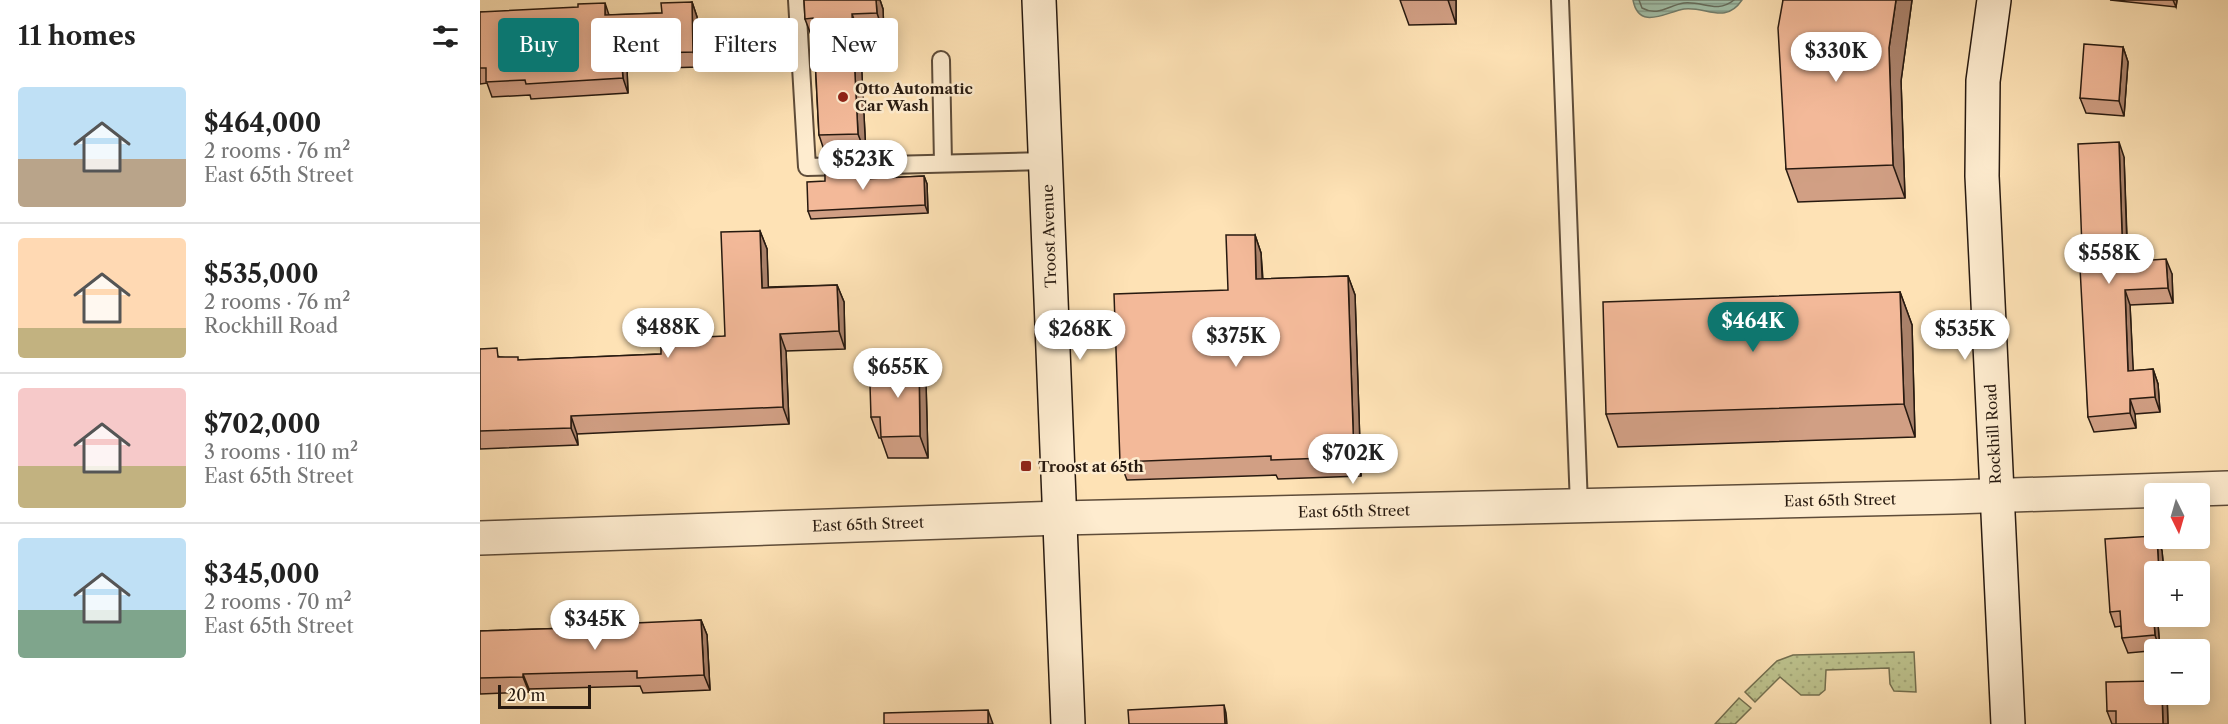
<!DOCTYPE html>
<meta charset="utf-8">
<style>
body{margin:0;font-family:"Libre Caslon Text",serif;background:#f6f6f6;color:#222;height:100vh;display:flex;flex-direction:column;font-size:22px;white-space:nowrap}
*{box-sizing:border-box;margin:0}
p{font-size:20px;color:#767676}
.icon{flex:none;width:33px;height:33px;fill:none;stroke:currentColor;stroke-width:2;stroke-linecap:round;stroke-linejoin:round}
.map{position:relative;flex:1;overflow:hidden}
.drawer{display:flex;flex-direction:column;background:#fff;width:480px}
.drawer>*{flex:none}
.banner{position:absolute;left:18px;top:18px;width:570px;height:54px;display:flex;gap:12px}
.needle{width:39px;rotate:175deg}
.fabs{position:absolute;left:1664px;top:483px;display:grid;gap:12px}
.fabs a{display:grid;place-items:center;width:66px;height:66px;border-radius:6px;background:#fff;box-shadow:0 3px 15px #0003;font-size:30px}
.scale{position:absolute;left:18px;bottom:15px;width:93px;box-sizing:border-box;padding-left:6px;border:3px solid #281a10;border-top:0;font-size:16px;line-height:21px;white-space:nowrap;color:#281a10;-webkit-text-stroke:4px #feeccf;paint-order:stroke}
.price{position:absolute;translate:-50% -51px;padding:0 14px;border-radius:21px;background:#fff;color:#222;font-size:20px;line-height:39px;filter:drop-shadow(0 2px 3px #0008)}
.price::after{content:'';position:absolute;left:50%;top:36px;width:18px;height:14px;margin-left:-9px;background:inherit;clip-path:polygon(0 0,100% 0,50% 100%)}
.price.on{background:#0f766e;color:#fff}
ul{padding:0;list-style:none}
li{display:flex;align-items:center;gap:18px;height:150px;padding:0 18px}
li+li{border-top:2px solid #e0e0e0}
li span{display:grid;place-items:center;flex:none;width:168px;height:120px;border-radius:6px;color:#555}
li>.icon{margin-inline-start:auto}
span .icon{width:72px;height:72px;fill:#fffc;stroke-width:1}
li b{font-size:26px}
h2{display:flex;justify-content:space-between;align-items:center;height:72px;padding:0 18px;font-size:26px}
.tag{padding:0 21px;border-radius:6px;background:#fff;box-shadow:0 3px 15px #0003;font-size:21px;line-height:54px}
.tag.on{background:#0f766e;color:#fff}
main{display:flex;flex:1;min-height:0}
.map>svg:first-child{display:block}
.grass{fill:url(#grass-dots);stroke:#736f50;stroke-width:1.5}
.water{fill:url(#water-rules);stroke:#717d6b;stroke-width:1.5}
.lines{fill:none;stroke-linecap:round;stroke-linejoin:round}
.shore{stroke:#646c5c;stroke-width:1.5}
.service-casing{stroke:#5e4c39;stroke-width:20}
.minor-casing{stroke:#5e4c39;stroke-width:36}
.secondary-casing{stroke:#281a10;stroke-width:36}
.service{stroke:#feeccf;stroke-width:16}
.minor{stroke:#feeccf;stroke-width:33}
.secondary{stroke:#feeccf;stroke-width:33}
.wall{fill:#d19f84;stroke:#281a10;stroke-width:1.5}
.shaded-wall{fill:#aa826b;stroke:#281a10;stroke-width:1.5}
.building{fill:#f3b999;stroke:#281a10;stroke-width:1.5}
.poi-dot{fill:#8f2418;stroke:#feeccf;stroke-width:2}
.labels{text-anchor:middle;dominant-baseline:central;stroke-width:5;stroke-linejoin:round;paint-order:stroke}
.poi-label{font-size:15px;font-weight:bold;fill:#281a10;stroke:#feeccf;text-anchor:start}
.street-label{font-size:15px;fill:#281a10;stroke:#feeccf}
</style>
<main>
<section class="drawer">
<h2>11 homes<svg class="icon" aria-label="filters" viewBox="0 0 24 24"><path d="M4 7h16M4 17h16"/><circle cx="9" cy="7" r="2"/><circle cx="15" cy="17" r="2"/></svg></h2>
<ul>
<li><span style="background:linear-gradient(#bfe0f5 60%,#b9a48a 0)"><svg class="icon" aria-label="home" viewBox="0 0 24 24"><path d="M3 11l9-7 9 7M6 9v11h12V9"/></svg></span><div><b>$464,000</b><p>2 rooms · 76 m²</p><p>East 65th Street</p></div></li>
<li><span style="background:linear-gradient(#ffd9b3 75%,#c2b280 0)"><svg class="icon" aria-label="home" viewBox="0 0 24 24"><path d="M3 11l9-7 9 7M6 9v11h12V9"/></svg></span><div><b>$535,000</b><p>2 rooms · 76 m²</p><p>Rockhill Road</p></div></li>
<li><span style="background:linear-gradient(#f6c9c9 65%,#c2b280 0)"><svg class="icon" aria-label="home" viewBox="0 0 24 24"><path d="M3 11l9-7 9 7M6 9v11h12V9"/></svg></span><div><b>$702,000</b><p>3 rooms · 110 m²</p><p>East 65th Street</p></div></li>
<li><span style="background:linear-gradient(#bfe0f5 60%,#7fa58c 0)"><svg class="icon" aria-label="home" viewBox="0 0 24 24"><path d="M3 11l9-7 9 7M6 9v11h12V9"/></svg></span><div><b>$345,000</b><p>2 rooms · 70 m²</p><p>East 65th Street</p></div></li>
</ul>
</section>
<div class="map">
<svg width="1748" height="724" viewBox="0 0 1748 724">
<defs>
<pattern id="grass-dots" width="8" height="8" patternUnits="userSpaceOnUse" patternTransform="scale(1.5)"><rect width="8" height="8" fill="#bec48f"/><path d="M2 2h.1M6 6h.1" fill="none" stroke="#a3a87a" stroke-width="1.8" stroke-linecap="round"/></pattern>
<pattern id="water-rules" width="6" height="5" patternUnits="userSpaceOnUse" patternTransform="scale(1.5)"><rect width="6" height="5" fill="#a1bfa8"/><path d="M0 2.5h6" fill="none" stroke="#839a87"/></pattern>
</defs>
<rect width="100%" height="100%" fill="#fee2b5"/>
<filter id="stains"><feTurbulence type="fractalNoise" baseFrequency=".00333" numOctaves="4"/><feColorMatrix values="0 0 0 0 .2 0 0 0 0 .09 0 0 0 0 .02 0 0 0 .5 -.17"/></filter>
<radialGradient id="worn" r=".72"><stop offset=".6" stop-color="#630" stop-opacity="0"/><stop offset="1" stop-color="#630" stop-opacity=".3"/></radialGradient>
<g class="grass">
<path d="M1434,652L1436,692L1414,691L1410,684L1409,668L1346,670L1345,690L1339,695H1321L1300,677L1275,702L1265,692L1297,661L1313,655Z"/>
<path d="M1259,698L1271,708L1255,724H1235Z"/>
</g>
<path class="water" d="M1153,0H1262C1245,25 1226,6 1204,9C1186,12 1159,31 1153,0Z"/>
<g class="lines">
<path class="shore" d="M1159,0L1162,8C1178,17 1189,5 1204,3C1223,1 1237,14 1254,0"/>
<defs>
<g id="service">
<path d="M317,0L327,167L566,161"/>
<path d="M1080,0L1099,506"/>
<path d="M461,60L463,163"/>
</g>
<path id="minor" d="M0,538L581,518L1473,497L1748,488"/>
<g id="secondary">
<path d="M559,0L588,724"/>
<path d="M1514,0L1503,81L1502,176L1528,724"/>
</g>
</defs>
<use href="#service" class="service-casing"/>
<use href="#minor" class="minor-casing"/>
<use href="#secondary" class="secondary-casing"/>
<use href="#service" class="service"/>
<use href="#minor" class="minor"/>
<use href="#secondary" class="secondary"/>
</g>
<g class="wall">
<path d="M324,0H400L403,9L404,34L380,35L386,155L346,156L339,135L334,40H333L325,19Z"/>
<path d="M920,0H976V24L929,25Z"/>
<path d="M1303,0H1432L1421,81L1425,198L1318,202L1306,169Z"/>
<path d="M1630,0H1697L1696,7Z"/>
<path d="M212,2L217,17L219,67L147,69L148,93L51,99L50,95L12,97L7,83L0,84V12L129,15L182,13Z"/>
<path d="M1643,47L1648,62L1644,116L1606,113L1600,98Z"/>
<path d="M1644,157L1648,262L1692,274L1693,303L1650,305L1653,371L1673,369L1678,384L1680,412L1655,414L1656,428L1614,432L1608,417L1602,248Z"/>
<path d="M384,168L387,179L444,176L447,184L448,213L331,219L328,211L345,181Z"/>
<path d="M280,231L287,249L288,287L357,285L364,302L365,349L306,351L309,424L97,434L98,445L0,449V349L20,357L39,360L181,354L245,336Z"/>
<path d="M775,235L781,253L783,279L868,276L875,295L881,476L798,479L796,475L647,480L640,462L748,290Z"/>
<path d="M1420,292L1432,325L1435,437L1138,447L1126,414Z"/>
<path d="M446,382L448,458H408L401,438H399L391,417Z"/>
<path d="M1674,538H1678L1682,551L1684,572H1674V616H1686L1687,623L1678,624L1680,650L1648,653L1642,638L1641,626L1635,627L1630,612Z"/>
<path d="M221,620L227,635L230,690L163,693L160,686L49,689V692L0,694V631L155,626Z"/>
<path d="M1674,694H1687L1688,724H1632L1627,711Z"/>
</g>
<g class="shaded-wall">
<path d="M396,0H400L403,9L404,34L397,13Z"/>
<path d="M968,0H976V24Z"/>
<path d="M1416,0H1432L1421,81L1425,198L1413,165L1409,48Z"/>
<path d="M1693,0H1697L1696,7Z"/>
<path d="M212,2L217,17L219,67L213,52Z"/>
<path d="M125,3L130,18L125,15Z"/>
<path d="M372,14L380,35L386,155L378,134Z"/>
<path d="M1643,47L1648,62L1644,116L1639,101Z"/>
<path d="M141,54L147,69L148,93L143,78Z"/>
<path d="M1639,142L1644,157L1648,277L1643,262Z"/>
<path d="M384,168L387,176V187L384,179Z"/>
<path d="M444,176L447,184L448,213L445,205Z"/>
<path d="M280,231L287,249L289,305L282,288Z"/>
<path d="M775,235L781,253L783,297L776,279Z"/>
<path d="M1686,259L1692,274L1693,303L1688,288Z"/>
<path d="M868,276L875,295L881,476L874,457Z"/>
<path d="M357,285L364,302L365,349L359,331Z"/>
<path d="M1645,290L1650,305L1654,386L1648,371Z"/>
<path d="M1420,292L1432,325L1435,437L1424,404Z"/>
<path d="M300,334L306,351L309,424L303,407Z"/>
<path d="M439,360L446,382L448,458L440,436Z"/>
<path d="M1673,369L1678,384L1680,412L1675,397Z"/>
<path d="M1650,399L1655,414L1656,428L1650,413Z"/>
<path d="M91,416L97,434L98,445L91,428Z"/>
<path d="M1677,538H1678L1682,551L1684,572H1679Z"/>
<path d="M1673,609L1674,616H1676L1678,624L1680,650L1675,635Z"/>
<path d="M221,620L227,635L230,690L224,675Z"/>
<path d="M43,674L49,689V692L43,677Z"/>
<path d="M1682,694H1687V696L1688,724H1683Z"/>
<path d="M744,705L746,713L747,724H745Z"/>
<path d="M508,710L513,724H508Z"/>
</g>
<g class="building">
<path d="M324,0H396L397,13L372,14L378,134L339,135L333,18L325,19Z"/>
<path d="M1303,0H1416L1409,48L1413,165L1306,169L1298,28Z"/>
<path d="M212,2L213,52L141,54L143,78L46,84L45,80L6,82V68H0V12L98,7V4L125,3V15L182,13L181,3Z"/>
<path d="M1604,44L1643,47L1639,101L1600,98Z"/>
<path d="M1639,142L1643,262L1686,259L1688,288L1645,290L1648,371L1673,369L1675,397L1650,399V413L1608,417L1599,249L1602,248L1598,144Z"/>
<path d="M384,168V179L444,176L445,205L328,211L327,182L345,181V169Z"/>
<path d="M280,231L282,288L357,285L359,331L300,334L303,407L91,416V428L0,431V349L17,348L18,357H38V360L181,354V339L245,336L241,232Z"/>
<path d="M746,235H775L776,279L868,276L874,457L791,460V456L640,462L634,294L748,290Z"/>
<path d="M1420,292L1424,404L1126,414L1123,302Z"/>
<path d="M439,360L440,436L401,437L400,417H391L390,385H402V361Z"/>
<path d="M1674,536V538H1677L1679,572H1674V609H1673L1675,635L1642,638L1640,611L1630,612L1625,539Z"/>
<path d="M221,620L224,675L157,678V671L43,674V677L0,678V631L155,626V623Z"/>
<path d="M1674,681V694H1682L1683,724H1636V711H1627L1626,682Z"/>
<path d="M744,705L745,724H649L648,710Z"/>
<path d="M508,710V724H404V713Z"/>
</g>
<g class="poi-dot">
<circle cx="363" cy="97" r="6"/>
<rect x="540" y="460" width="12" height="12" rx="3"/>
</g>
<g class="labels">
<g class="poi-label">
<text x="375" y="88">Otto Automatic<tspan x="375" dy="17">Car Wash</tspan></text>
<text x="558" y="466">Troost at 65th</text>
</g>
<g class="street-label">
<text transform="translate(569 236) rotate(-92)">Troost Avenue</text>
<text transform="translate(1513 434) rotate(-93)">Rockhill Road</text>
<text transform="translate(1360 500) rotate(-1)">East 65th Street</text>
<text transform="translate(874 511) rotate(-1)">East 65th Street</text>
<text transform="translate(388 524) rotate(-2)">East 65th Street</text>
</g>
</g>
<rect width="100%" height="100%" filter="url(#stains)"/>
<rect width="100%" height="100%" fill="url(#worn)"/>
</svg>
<div class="fabs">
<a><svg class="needle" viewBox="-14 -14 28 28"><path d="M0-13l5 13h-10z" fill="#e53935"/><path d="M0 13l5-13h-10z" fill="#767676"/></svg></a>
<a>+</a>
<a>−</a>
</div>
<div class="scale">20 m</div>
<b class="price" style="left:1356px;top:83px">$330K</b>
<b class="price" style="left:383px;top:191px">$523K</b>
<b class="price" style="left:1629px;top:285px">$558K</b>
<b class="price on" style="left:1273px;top:353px">$464K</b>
<b class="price" style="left:188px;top:359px">$488K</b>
<b class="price" style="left:600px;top:361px">$268K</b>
<b class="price" style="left:1485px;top:361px">$535K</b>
<b class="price" style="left:756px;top:368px">$375K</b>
<b class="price" style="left:418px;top:399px">$655K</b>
<b class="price" style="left:873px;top:485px">$702K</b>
<b class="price" style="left:115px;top:651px">$345K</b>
<div class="banner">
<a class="tag on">Buy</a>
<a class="tag">Rent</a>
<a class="tag">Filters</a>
<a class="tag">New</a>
</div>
</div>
</main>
